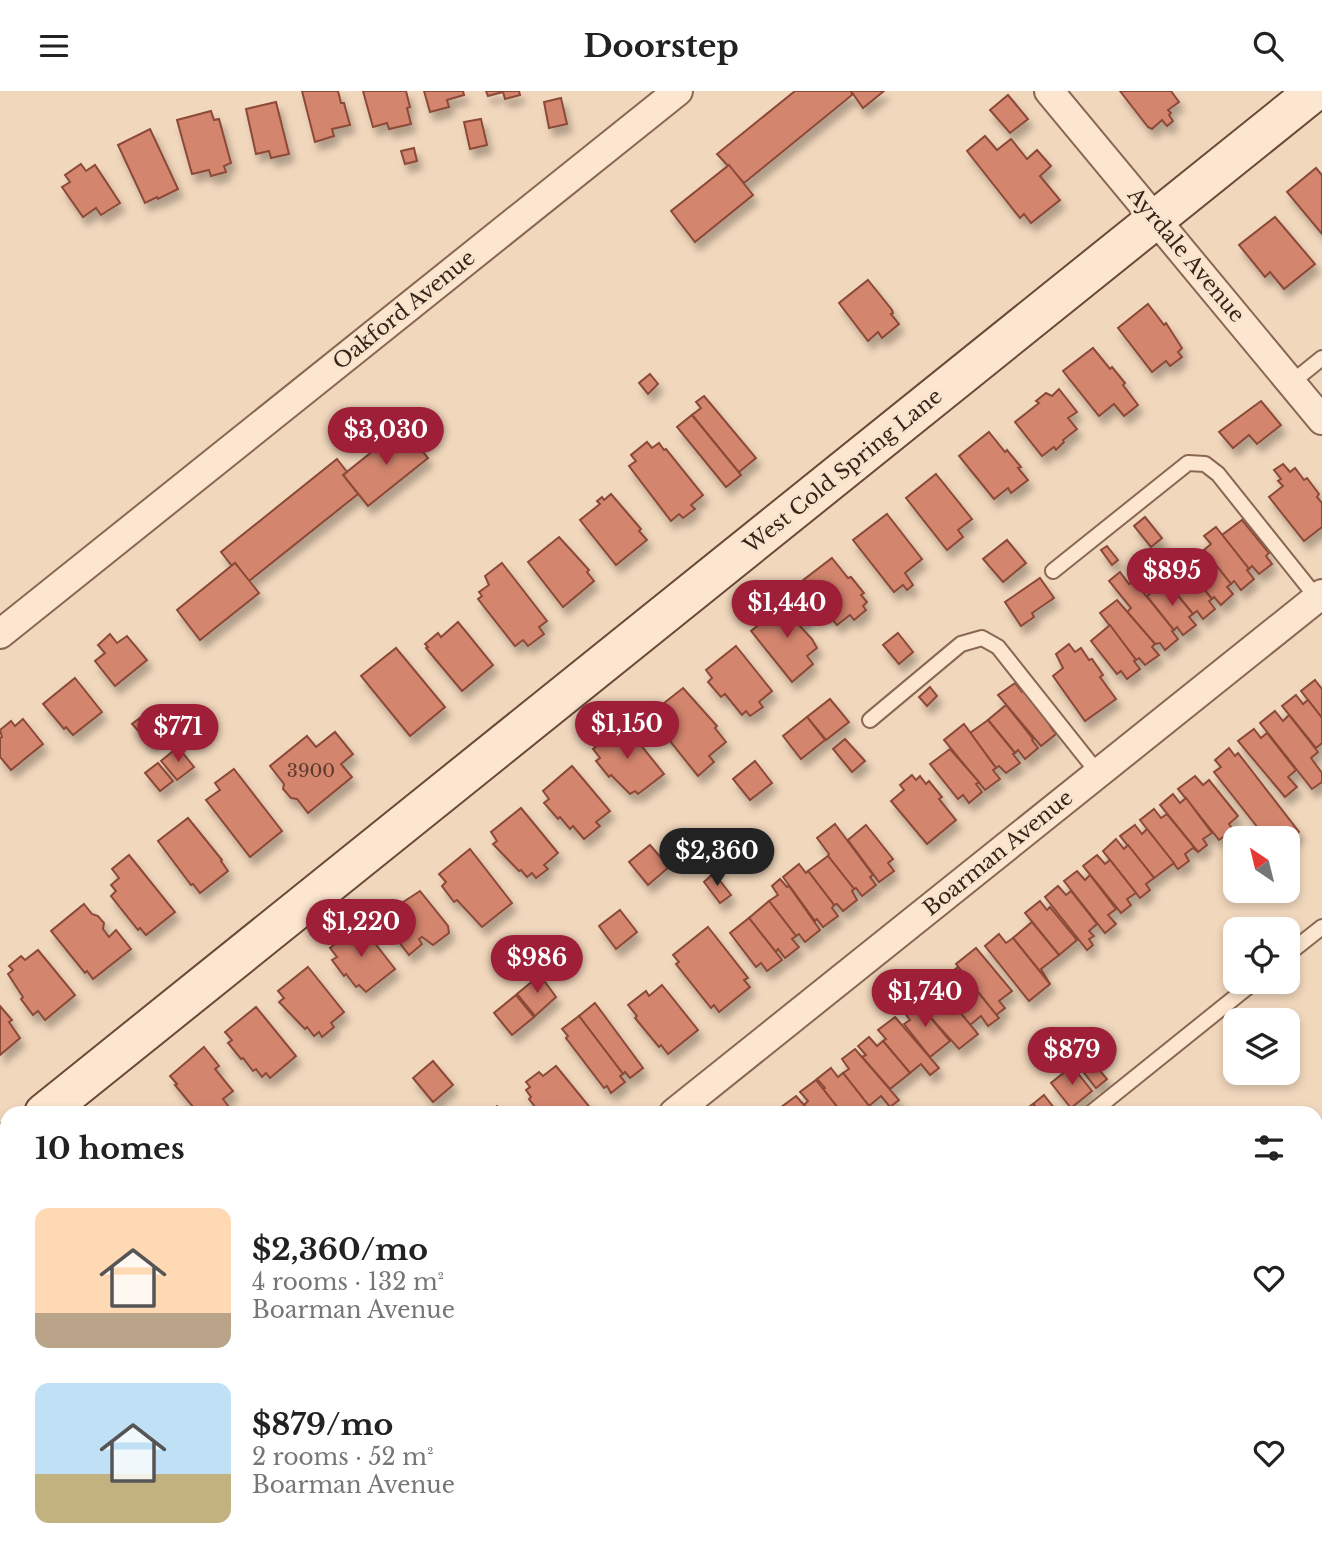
<!DOCTYPE html>
<meta charset="utf-8">
<style>
body{margin:0;font-family:"Libre Baskerville",serif;background:#f6f6f6;color:#222;height:100vh;display:flex;flex-direction:column;font-size:26px;white-space:nowrap}
*{box-sizing:border-box;margin:0}
p{font-size:23px;color:#767676}
.icon{flex:none;width:38px;height:38px;fill:none;stroke:currentColor;stroke-width:2;stroke-linecap:round;stroke-linejoin:round}
.map{position:relative;flex:1;overflow:hidden}
.panel{position:absolute;left:0px;top:1015px;width:1323px;height:448px;display:flex;flex-direction:column;background:#fff;border-radius:21px 21px 0 0;box-shadow:0 4px 10px #0003}
.panel>*{flex:none}
.needle{width:46px;rotate:325deg}
.fabs{position:absolute;left:1223px;top:735px;display:grid;gap:14px}
.fabs a{display:grid;place-items:center;width:77px;height:77px;border-radius:14px;background:#fff;box-shadow:0 4px 10px #0003;font-size:35px}
.price{position:absolute;translate:-50% -60px;padding:0 16px;border-radius:24px;background:#9e1f37;color:#fff;font-size:23px;line-height:46px;filter:drop-shadow(0 2px 4px #0008)}
.price::after{content:'';position:absolute;left:50%;top:42px;width:21px;height:16px;margin-left:-10px;background:inherit;clip-path:polygon(0 0,100% 0,50% 100%)}
.price.active{background:#222;color:#fff}
ul{padding:0;list-style:none}
li{display:flex;align-items:center;gap:21px;height:175px;padding:0 35px}
li span{display:grid;place-items:center;flex:none;width:196px;height:140px;border-radius:14px;color:#555}
li>.icon{margin-inline-start:auto}
span .icon{width:84px;height:84px;fill:#fffc;stroke-width:1}
li b{font-size:30px}
h2{display:flex;justify-content:space-between;align-items:center;height:84px;padding:0 35px;font-size:30px}
header{display:flex;justify-content:space-between;align-items:center;height:91px;padding:0 35px;background:#fff;font-size:32px;font-weight:800}
.map>svg:first-child{display:block}
.building{fill:#d3856e;stroke:#8b4938;stroke-width:2;filter:url(#shadow)}
.lines{fill:none;stroke-linecap:round;stroke-linejoin:round}
.lane-casing{stroke:#8a6754;stroke-width:18}
.street-casing{stroke:#8a6754;stroke-width:32}
.secondary-casing{stroke:#6b4837;stroke-width:42}
.lane{stroke:#fce6cf;stroke-width:14}
.street{stroke:#fce6cf;stroke-width:28}
.secondary{stroke:#fce6cf;stroke-width:38}
.labels{text-anchor:middle;dominant-baseline:central;stroke-width:6;stroke-linejoin:round;paint-order:stroke}
.number-label{font-size:18px;fill:#5f3c2f}
.street-label{font-size:21px;fill:#38231a;stroke:#f8e3cc}
</style>
<header><svg class="icon" aria-label="menu" viewBox="0 0 24 24"><path d="M4 6h16M4 12h16M4 18h16"/></svg>Doorstep<svg class="icon" aria-label="search" viewBox="0 0 24 24"><circle cx="10" cy="10" r="6"/><path d="M15 15l6 6"/></svg></header>
<div class="map">
<svg width="1322" height="1463" viewBox="0 0 1322 1463">
<defs>
<filter id="shadow"><feDropShadow dx="4.5" dy="8" stdDeviation="3.5" flood-color="#0004"/></filter>
</defs>
<rect width="100%" height="100%" fill="#f1d7bc"/>
<g class="building">
<path d="M302,0H338L341,12H344L350,34L332,38L334,45L315,51Z"/>
<path d="M363,0H406L410,16L407,17L411,33L389,38L387,32L373,36Z"/>
<path d="M424,0H463L464,4L447,9L449,16L430,21Z"/>
<path d="M486,0H519L520,4L505,8L503,1L488,5Z"/>
<path d="M795,0H851L852,4L744,92L717,63Z"/>
<path d="M851,0H884L863,17Z"/>
<path d="M1120,0H1171L1179,11L1168,19L1171,22L1169,24L1173,30L1167,35L1162,29L1152,38L1148,36Z"/>
<path d="M1008,4L1028,28L1010,42L990,19Z"/>
<path d="M561,7L567,33L549,37L544,11Z"/>
<path d="M276,11L289,63L271,67L269,60L256,63L246,18Z"/>
<path d="M211,20L214,29L219,28L231,72L224,75L226,81L211,85L209,79L192,83L177,29Z"/>
<path d="M481,28L487,54L470,58L464,31Z"/>
<path d="M150,38L178,98L158,108L157,106L145,112L118,54Z"/>
<path d="M985,45L997,59L1011,48L1027,68L1037,59L1051,75L1040,85L1060,109L1031,132L1024,123L1020,127L967,60Z"/>
<path d="M414,57L417,70L405,73L401,60Z"/>
<path d="M81,73L86,80L95,74L120,112L101,124L96,117L83,126L62,96L70,91L65,84Z"/>
<path d="M729,74L753,104L695,151L671,120Z"/>
<path d="M1316,77L1322,84V143L1287,101Z"/>
<path d="M1275,126L1315,173L1284,198L1270,181L1265,186L1239,154Z"/>
<path d="M868,189L892,219L893,222L891,223L899,233L882,247L878,241L868,250L839,212Z"/>
<path d="M1148,213L1164,234L1166,232L1182,257L1178,261L1182,266L1170,275L1166,270L1152,281L1118,237Z"/>
<path d="M1093,257L1110,278L1112,276L1125,292L1123,294L1138,314L1124,325L1114,313L1099,325L1063,280Z"/>
<path d="M650,283L658,293L648,303L639,292Z"/>
<path d="M1059,298L1077,321L1068,327L1077,338L1063,349L1064,351L1056,359L1054,356L1042,365L1015,331L1039,312L1036,310L1046,302L1052,305Z"/>
<path d="M704,305L756,367L739,381L741,384L692,324L701,317L696,311Z"/>
<path d="M1261,310L1281,334L1257,353L1249,344L1233,357L1219,341Z"/>
<path d="M692,324L741,384L726,396L677,336Z"/>
<path d="M403,336L428,367L368,415L343,384Z"/>
<path d="M989,341L1005,361L1007,359L1021,376L1018,377L1028,389L1011,402L1008,397L994,408L959,365Z"/>
<path d="M647,351L652,357L659,352L664,359L666,358L703,404L691,414L695,418L683,427L679,423L671,430L629,375L636,370L631,364Z"/>
<path d="M337,368L347,381L343,384L358,403L249,490L235,472L232,475L221,461Z"/>
<path d="M1283,373L1290,381L1295,377L1304,389L1307,387L1319,403L1317,406L1322,412V436L1304,450L1269,406L1283,395L1278,390L1281,388L1274,379Z"/>
<path d="M936,383L972,428L958,439L963,446L947,459L906,407Z"/>
<path d="M611,403L641,438L639,440L647,449L616,474L580,429L600,413L597,410L602,406L604,409Z"/>
<path d="M887,423L922,468L905,482L913,494L907,499L903,494L894,501L853,449Z"/>
<path d="M1145,426L1162,447L1151,456L1134,435Z"/>
<path d="M1242,429L1269,462L1266,465L1272,473L1259,483L1252,475L1249,478L1222,444Z"/>
<path d="M1216,436L1249,478L1247,479L1254,488L1241,499L1234,490L1231,493L1204,459L1211,453L1204,445Z"/>
<path d="M559,446L589,479L587,481L594,490L563,516L528,471Z"/>
<path d="M1007,449L1026,472L1003,491L983,468Z"/>
<path d="M1107,455L1118,469L1112,474L1101,459Z"/>
<path d="M1204,459L1231,493L1227,496L1233,503L1221,514L1214,506L1212,508L1185,475Z"/>
<path d="M832,467L848,487L851,486L864,502L861,504L867,511L863,515L866,519L854,529L850,524L837,534L802,490Z"/>
<path d="M235,472L259,502L200,549L177,519Z"/>
<path d="M502,472L547,530L539,536L544,543L528,555L523,549L515,555L478,508L482,505L479,501L489,494L485,485Z"/>
<path d="M1185,475L1212,508L1209,510L1215,518L1203,528L1197,520L1193,523L1166,490Z"/>
<path d="M1120,481L1129,493L1134,490L1174,539L1172,540L1178,548L1165,559L1160,552L1155,553L1127,521L1131,517L1109,490Z"/>
<path d="M1040,487L1054,507L1032,522L1034,526L1021,535L1005,511Z"/>
<path d="M1166,490L1193,523L1189,526L1196,534L1183,544L1177,536L1174,539L1147,505Z"/>
<path d="M792,507L808,527L799,534L812,548L817,557L807,565L813,573L792,591L751,540Z"/>
<path d="M1117,509L1155,553L1152,556L1159,564L1145,574L1139,567L1136,569L1100,522Z"/>
<path d="M458,531L493,574L462,600L426,557L428,556L425,553L438,542L441,546Z"/>
<path d="M1110,534L1136,569L1134,570L1140,578L1127,588L1121,580L1117,583L1091,550Z"/>
<path d="M898,542L913,561L899,573L883,554Z"/>
<path d="M110,543L117,552L127,545L147,569L115,595L95,570L105,562L98,554Z"/>
<path d="M1069,553L1075,561L1081,557L1089,569L1092,568L1103,584L1100,586L1116,608L1085,630L1053,585L1063,577L1056,563Z"/>
<path d="M736,555L772,600L759,611L763,616L750,625L746,620L742,624L725,603L721,606L708,591L712,587L706,579Z"/>
<path d="M396,557L445,616L410,645L361,585Z"/>
<path d="M75,587L102,621L73,644L66,636L64,638L43,613Z"/>
<path d="M1315,589L1322,598V627L1301,600Z"/>
<path d="M1015,592L1022,601L1025,599L1052,633L1050,635L1056,643L1041,655L998,604Z"/>
<path d="M930,596L937,605L927,615L919,606Z"/>
<path d="M683,597L717,635L715,637L726,651L709,665L714,671L698,685L649,624Z"/>
<path d="M1296,604L1303,613L1308,609L1322,627V652L1316,657L1282,615Z"/>
<path d="M830,608L849,631L826,649L807,626Z"/>
<path d="M1006,614L1033,648L1032,649L1038,657L1025,668L1018,659L1015,662L988,629Z"/>
<path d="M1275,620L1283,630L1289,624L1318,661L1311,667L1322,682V691L1312,698L1260,632Z"/>
<path d="M144,624L160,644L150,653L132,633Z"/>
<path d="M807,626L825,649L801,668L783,645Z"/>
<path d="M23,628L43,653L11,679L0,666V647L2,646L0,639L11,630L15,635Z"/>
<path d="M988,629L1015,662L1013,663L1020,672L1006,682L999,675L996,677L970,642Z"/>
<path d="M624,633L664,683L638,703L635,700L630,703L611,684L609,686L596,670L600,667L593,658Z"/>
<path d="M964,633L996,677L993,679L1000,688L985,699L944,649Z"/>
<path d="M1254,638L1261,647L1267,642L1296,679L1288,686L1297,696L1285,706L1238,650Z"/>
<path d="M335,641L353,663L341,673L352,686L308,722L297,708L291,707L283,698L284,693L270,675L307,645L316,656Z"/>
<path d="M845,648L865,670L852,681L833,658Z"/>
<path d="M178,656L194,676L177,689L161,670Z"/>
<path d="M1229,657L1235,665L1238,662L1299,741L1288,751V747H1266L1214,681L1221,676L1215,669Z"/>
<path d="M950,658L979,691L976,693L982,701L969,712L963,704L958,708L930,673Z"/>
<path d="M755,670L772,692L750,709L733,688Z"/>
<path d="M158,672L173,690L160,700L145,682Z"/>
<path d="M572,675L610,720L596,731L600,735L584,748L573,735L570,738L560,726L558,728L544,712L549,708L543,700Z"/>
<path d="M234,678L282,740L250,766L206,709L220,699L215,692Z"/>
<path d="M912,684L916,689L920,685L926,693L929,690L942,706L939,708L956,729L927,753L891,710L904,699L900,694Z"/>
<path d="M1195,685L1203,694L1209,689L1238,725L1229,733L1233,739L1219,749L1178,698Z"/>
<path d="M1173,703L1180,712L1186,707L1212,742L1203,748L1207,754L1198,761L1160,714Z"/>
<path d="M521,717L558,762L544,774L548,778L536,787L532,782L527,786L521,779L519,780L493,753L497,750L491,741Z"/>
<path d="M1154,718L1161,727L1167,723L1198,761L1193,757L1185,763L1189,770L1178,778L1140,729Z"/>
<path d="M188,727L222,769L221,770L228,780L200,802L193,793L191,794L158,750Z"/>
<path d="M835,733L873,784L870,786L876,794L862,805L856,797L854,798L828,765L829,763L817,747Z"/>
<path d="M866,734L893,768L888,772L894,780L879,791L848,749Z"/>
<path d="M1135,734L1142,743L1147,738L1174,772L1154,787L1120,745Z"/>
<path d="M1116,748L1124,758L1128,754L1154,787L1146,793L1150,799L1140,807L1103,760Z"/>
<path d="M650,754L669,776L648,794L629,771Z"/>
<path d="M470,758L512,812L482,836L457,809L454,811L442,795L446,791L439,783Z"/>
<path d="M129,764L175,821L146,844L140,837L138,839L111,805L116,800L111,794L119,787L112,778Z"/>
<path d="M1097,764L1105,773L1110,769L1136,802L1127,808L1131,814L1121,822L1083,775Z"/>
<path d="M828,765L854,798L852,800L857,809L843,820L837,813L834,814L808,780Z"/>
<path d="M799,773L806,782L808,780L834,814L832,817L838,825L823,836L817,828L815,830L783,786Z"/>
<path d="M1077,780L1085,789L1090,784L1116,818L1108,824L1116,833L1105,842L1064,790Z"/>
<path d="M714,782L731,804L720,812L704,791Z"/>
<path d="M780,788L787,796L789,795L820,839L805,851L799,843L796,845L769,810L778,804L772,795Z"/>
<path d="M1058,795L1066,804L1071,800L1097,833L1089,840L1094,845L1089,848L1093,854L1087,859L1045,806Z"/>
<path d="M420,800L448,835L449,842L433,854L422,846L419,848L422,853L409,864L381,828L395,817L397,820V815Z"/>
<path d="M769,810L796,845L792,848L799,856L785,867L778,858L776,861L749,827Z"/>
<path d="M1040,810L1047,819L1050,816L1077,849L1059,864L1025,822Z"/>
<path d="M84,813L92,823L98,825L104,832L103,838L109,846L116,839L131,858L93,888L87,880L85,882L51,840Z"/>
<path d="M620,819L637,841L616,858L599,835Z"/>
<path d="M749,827L782,869L767,880L761,872L756,876L730,842Z"/>
<path d="M1032,831L1059,864L1041,878L1050,893L1013,847Z"/>
<path d="M360,833L395,878L366,901L359,894L356,896L346,883L344,885L332,869L337,866L330,857Z"/>
<path d="M708,836L748,887L744,889L750,896L719,921L714,914L711,917L676,873L679,871L673,864Z"/>
<path d="M999,843L1006,852L1013,847L1050,893L1029,910L985,855Z"/>
<path d="M976,857L1012,900L999,910L1005,917L996,924L956,873Z"/>
<path d="M38,859L75,904L45,929L38,920L33,924L21,908L23,906L8,883L13,879L9,875L21,865L25,869Z"/>
<path d="M308,876L344,921L331,932L334,936L322,946L319,941L314,945L307,936L305,938L279,911L284,907L278,900Z"/>
<path d="M958,876L999,927L988,935L981,925L970,934L944,902L950,897L943,888Z"/>
<path d="M540,884L556,906L535,925L517,903Z"/>
<path d="M662,894L698,939L668,963L661,954L659,956L635,927L637,925L628,914L646,900L649,905Z"/>
<path d="M932,897L939,906L944,902L978,943L959,958L923,918L926,916L919,907Z"/>
<path d="M516,904L534,926L512,944L494,922Z"/>
<path d="M916,909L950,950L930,966L904,933L910,929L903,920Z"/>
<path d="M595,912L643,977L630,987L625,981L623,983L579,925Z"/>
<path d="M0,915L12,929L9,931L20,947L0,964Z"/>
<path d="M256,916L296,965L270,987L266,982L262,986L256,978L253,980L243,967L241,968L228,952L232,949L225,941Z"/>
<path d="M579,925L623,983L620,985L625,991L611,1002L607,995L604,997L566,947L568,945L562,938Z"/>
<path d="M895,926L939,977L930,984L921,973L910,982L883,950L886,948L878,939Z"/>
<path d="M869,946L877,955L883,950L910,982L890,998L862,966L866,964L858,955Z"/>
<path d="M204,956L219,975L215,978L233,1000L223,1008L229,1016L222,1022H198L175,994L177,993L170,985Z"/>
<path d="M855,958L899,1009L890,1016L881,1005L869,1015L843,982L849,978L842,968Z"/>
<path d="M1091,969L1107,988L1096,997L1081,978Z"/>
<path d="M433,970L453,994L433,1011L413,987Z"/>
<path d="M556,975L592,1019L588,1022H540L529,1008L531,1006L526,999L530,996L526,991L539,981L543,985Z"/>
<path d="M1072,975L1092,1000L1071,1017L1051,992Z"/>
<path d="M831,977L838,986L843,982L869,1015L860,1022H842L823,998L825,997L817,988Z"/>
<path d="M816,989L823,998L842,1022H810L804,1014L808,1010L800,1001Z"/>
<path d="M1044,1004L1058,1022H1041L1033,1013Z"/>
<path d="M796,1005L804,1014L810,1022H784L780,1017Z"/>
<path d="M1033,1013L1041,1022H1025L1023,1020Z"/>
<path d="M497,1015L501,1019L503,1017L507,1022H488Z"/>
<path d="M1316,1051L1322,1059V1063L1316,1069Z"/>
<path d="M7,1156V1315L6,1316L0,1308V1162Z"/>
<path d="M1316,1347L1322,1355V1360L1316,1364Z"/>
<path d="M0,1351L7,1355V1380L4,1386L0,1384Z"/>
<path d="M211,1456H223L229,1463H202Z"/>
<path d="M301,1456H319L311,1463H306Z"/>
<path d="M786,1456H842L833,1463H792Z"/>
</g>
<g class="lines">
<defs>
<g id="lane">
<path d="M1291,292L1322,267"/>
<path d="M1053,480L1188,372L1205,373L1218,383L1317,507"/>
<path d="M870,629L961,553L982,547L998,556L1098,682"/>
<path d="M1288,863L1322,836"/>
<path d="M1091,1022L1254,891"/>
<path d="M0,1330L7,1334"/>
<path d="M267,1456L278,1463"/>
<path d="M543,1463L552,1456"/>
</g>
<g id="street">
<path d="M1049,0L1322,329"/>
<path d="M0,543L678,0"/>
<path d="M674,1022L1322,503"/>
<path d="M125,1463L134,1456"/>
</g>
<g id="secondary">
<path d="M44,1022L1315,0"/>
<path d="M0,1057L7,1051"/>
<path d="M1316,1178L1322,1173"/>
<path d="M960,1463L969,1456"/>
</g>
</defs>
<use href="#lane" class="lane-casing"/>
<use href="#street" class="street-casing"/>
<use href="#secondary" class="secondary-casing"/>
<use href="#lane" class="lane"/>
<use href="#street" class="street"/>
<use href="#secondary" class="secondary"/>
</g>
<g class="labels">
<g class="number-label">
<text x="311" y="680">3900</text>
</g>
<g class="street-label">
<text transform="translate(1186 164) rotate(50)">Ayrdale Avenue</text>
<text transform="translate(404 219) rotate(-39)">Oakford Avenue</text>
<text transform="translate(843 380) rotate(-39)">West Cold Spring Lane</text>
<text transform="translate(998 762) rotate(-39)">Boarman Avenue</text>
</g>
</g>
</svg>
<div class="fabs">
<a><svg class="needle" viewBox="-14 -14 28 28"><path d="M0-13l5 13h-10z" fill="#e53935"/><path d="M0 13l5-13h-10z" fill="#767676"/></svg></a>
<a><svg class="icon" aria-label="locate" viewBox="0 0 24 24"><circle cx="12" cy="12" r="6"/><path d="M12 2v4M12 18v4M2 12h4M18 12h4"/></svg></a>
<a><svg class="icon" aria-label="layers" viewBox="0 0 24 24"><path d="M12 4l9 5-9 5-9-5zM3 14l9 5 9-5"/></svg></a>
</div>
<b class="price" style="left:386px;top:376px">$3,030</b>
<b class="price" style="left:1172px;top:517px">$895</b>
<b class="price" style="left:787px;top:549px">$1,440</b>
<b class="price" style="left:627px;top:670px">$1,150</b>
<b class="price" style="left:178px;top:673px">$771</b>
<b class="price active" style="left:717px;top:797px">$2,360</b>
<b class="price" style="left:361px;top:868px">$1,220</b>
<b class="price" style="left:537px;top:904px">$986</b>
<b class="price" style="left:925px;top:938px">$1,740</b>
<b class="price" style="left:1072px;top:996px">$879</b>
<section class="panel">
<h2>10 homes<svg class="icon" aria-label="filters" viewBox="0 0 24 24"><path d="M4 7h16M4 17h16"/><circle cx="9" cy="7" r="2"/><circle cx="15" cy="17" r="2"/></svg></h2>
<ul>
<li><span style="background:linear-gradient(#ffd9b3 75%,#b9a48a 0)"><svg class="icon" aria-label="home" viewBox="0 0 24 24"><path d="M3 11l9-7 9 7M6 9v11h12V9"/></svg></span><div><b>$2,360/mo</b><p>4 rooms · 132 m²</p><p>Boarman Avenue</p></div><svg class="icon" aria-label="heart" viewBox="0 0 24 24"><path d="M12 20l-8-8c-3-5 5-10 8-4 3-6 11-1 8 4z"/></svg></li>
<li><span style="background:linear-gradient(#bfe0f5 65%,#c2b280 0)"><svg class="icon" aria-label="home" viewBox="0 0 24 24"><path d="M3 11l9-7 9 7M6 9v11h12V9"/></svg></span><div><b>$879/mo</b><p>2 rooms · 52 m²</p><p>Boarman Avenue</p></div><svg class="icon" aria-label="heart" viewBox="0 0 24 24"><path d="M12 20l-8-8c-3-5 5-10 8-4 3-6 11-1 8 4z"/></svg></li>
</ul>
</section>
</div>
